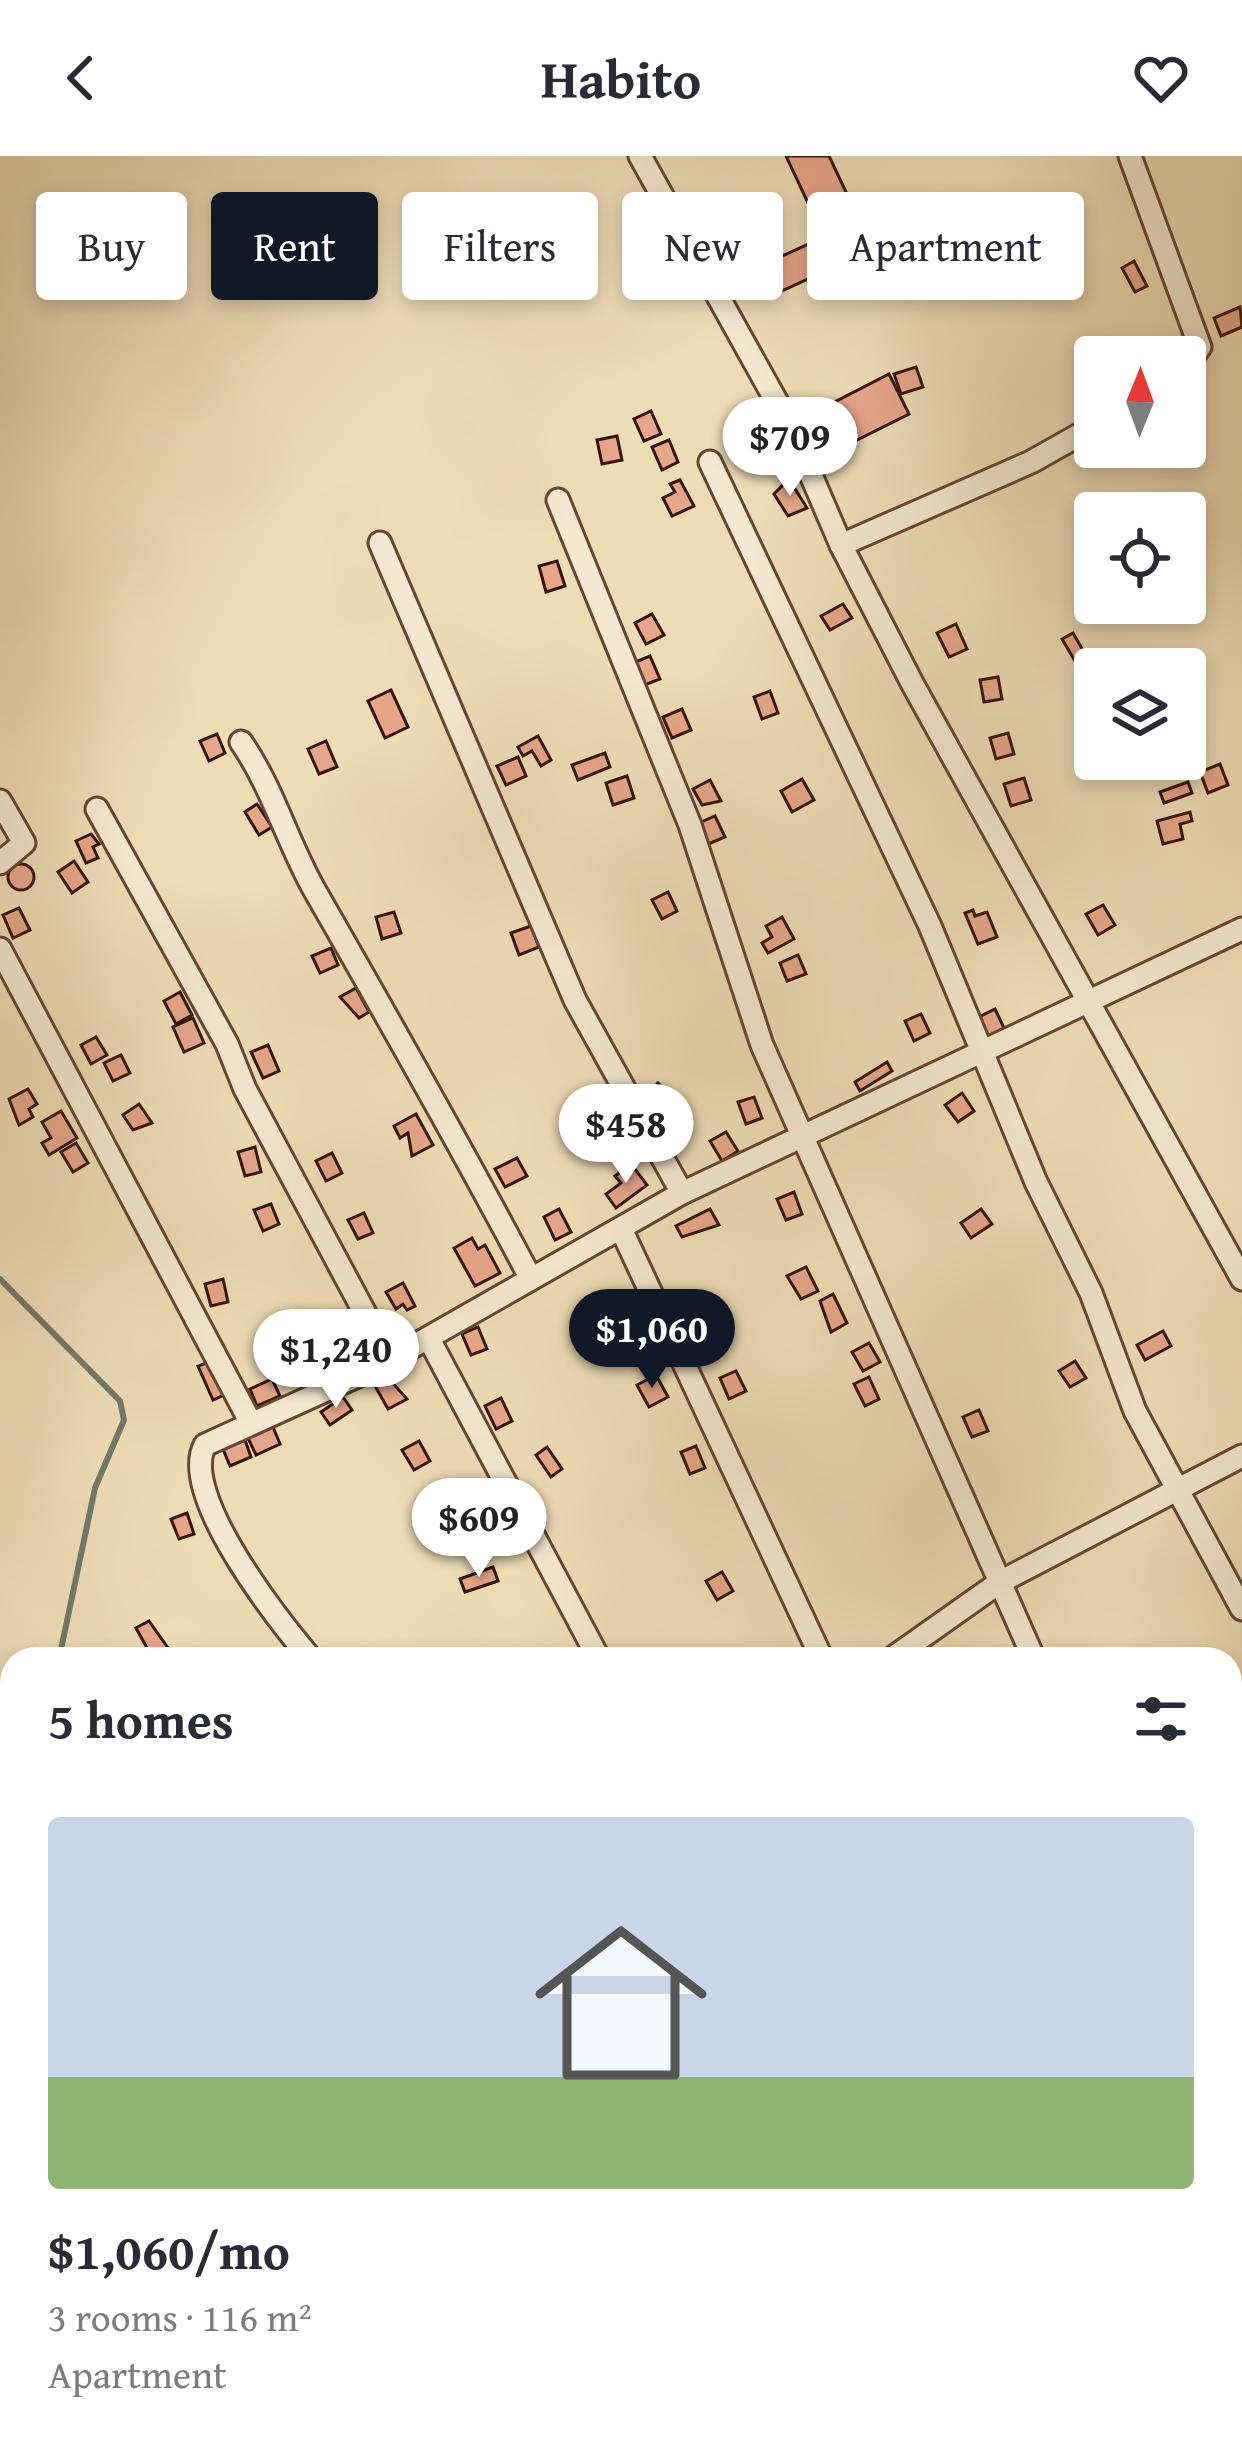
<!DOCTYPE html>
<meta charset="utf-8">
<style>
body{margin:0;font-family:"Gentium Book Plus",serif;background:#f2f2f3;color:#2b2b33;height:100vh;display:flex;flex-direction:column;font-size:45px;white-space:nowrap}
*{box-sizing:border-box;margin:0}
p{font-size:39px;color:#7c7c81}
.icon{flex:none;width:66px;height:66px;fill:none;stroke:currentColor;stroke-width:2;stroke-linecap:round;stroke-linejoin:round}
.map{position:relative;flex:1;overflow:hidden}
.sheet{position:absolute;left:0px;top:1491px;width:1242px;height:804px;display:flex;flex-direction:column;background:#fff;border-radius:36px 36px 0 0;box-shadow:0 6px 18px #0003}
.sheet>*{flex:none}
.banner{position:absolute;left:36px;top:36px;width:1170px;height:108px;display:flex;gap:24px}
.needle{width:78px;rotate:1deg}
.controls{position:absolute;left:1074px;top:180px;display:grid;gap:24px}
.controls a{display:grid;place-items:center;width:132px;height:132px;border-radius:12px;background:#fff;box-shadow:0 6px 18px #0003;font-size:60px}
.price{position:absolute;translate:-50% -102px;padding:0 27px;border-radius:42px;background:#fff;color:#222;font-size:39px;line-height:78px;filter:drop-shadow(0 3px 6px #0008)}
.price::after{content:'';position:absolute;left:50%;top:72px;width:36px;height:27px;margin-left:-18px;background:inherit;clip-path:polygon(0 0,100% 0,50% 100%)}
.price.active{background:#111827;color:#fff}
ul{padding:0;list-style:none}
li{display:grid;align-content:center;gap:24px;height:636px;padding:0 48px}
li+li{border-top:3px solid #e1e1e2}
li span{display:grid;place-items:center;height:372px;border-radius:12px;color:#555}
li>.icon{margin-inline-start:auto}
span .icon{width:216px;height:216px;fill:#fffc;stroke-width:1}
li b{font-size:51px}
h2{display:flex;justify-content:space-between;align-items:center;height:144px;padding:0 48px;font-size:51px}
.pill{padding:0 42px;border-radius:12px;background:#fff;box-shadow:0 6px 18px #0003;font-size:42px;line-height:108px}
.pill.active{background:#111827;color:#fff}
header{display:flex;justify-content:space-between;align-items:center;height:156px;padding:0 48px;background:#fff;font-size:54px;font-weight:800}
.map>svg:first-child{display:block}
.lines{fill:none;stroke-linecap:round;stroke-linejoin:round}
.stream{stroke:#727968;stroke-width:6}
.building{fill:#e6a68b;stroke:#351407;stroke-width:3}
.minor-casing{stroke:#634633;stroke-width:27}
.minor{stroke:#f4e8d0;stroke-width:21}
</style>
<header><svg class="icon" aria-label="back" viewBox="0 0 24 24"><path d="M15 5l-7 7 7 7"/></svg>Habito<svg class="icon" aria-label="heart" viewBox="0 0 24 24"><path d="M12 20l-8-8c-3-5 5-10 8-4 3-6 11-1 8 4z"/></svg></header>
<div class="map">
<svg width="1242" height="2295" viewBox="0 0 1242 2295">
<rect width="100%" height="100%" fill="#eedcb6"/>
<filter id="stains"><feTurbulence type="fractalNoise" baseFrequency=".00167" numOctaves="4"/><feColorMatrix values="0 0 0 0 .2 0 0 0 0 .09 0 0 0 0 .02 0 0 0 .5 -.17"/></filter>
<radialGradient id="worn" r=".72"><stop offset=".6" stop-color="#630" stop-opacity="0"/><stop offset="1" stop-color="#630" stop-opacity=".3"/></radialGradient>
<g class="lines">
<g class="stream">
<path d="M0,1123L120,1245L124,1264L95,1332L59,1503"/>
<path d="M924,2283L931,2295"/>
</g>
</g>
<g class="building">
<path d="M786,0H829L873,93L773,139L760,110L824,81Z"/>
<path d="M1134,105L1147,130L1135,136L1122,112Z"/>
<path d="M1240,151L1242,171L1221,180L1214,162Z"/>
<path d="M916,211L923,231L901,238L894,218Z"/>
<path d="M889,218L909,258L841,292L821,253Z"/>
<path d="M651,255L661,278L644,285L634,263Z"/>
<path d="M617,280L622,304L602,308L597,284Z"/>
<path d="M669,284L678,306L662,314L652,291Z"/>
<path d="M789,323L807,352L788,360L774,338Z"/>
<path d="M680,324L694,350L672,360L663,342L675,336L670,328Z"/>
<path d="M557,405L565,430L546,436L539,410Z"/>
<path d="M843,448L852,462L830,474L821,460Z"/>
<path d="M652,458L664,479L646,488L635,467Z"/>
<path d="M956,468L967,493L949,501L937,477Z"/>
<path d="M1073,477L1095,515L1088,527L1062,483Z"/>
<path d="M650,500L660,523L642,530L633,507Z"/>
<path d="M998,521L1002,543L984,546L980,524Z"/>
<path d="M391,534L408,571L385,582L368,545Z"/>
<path d="M770,535L778,557L762,563L754,541Z"/>
<path d="M682,553L691,574L672,582L663,561Z"/>
<path d="M1008,577L1014,598L996,603L990,582Z"/>
<path d="M217,578L225,597L209,605L200,585Z"/>
<path d="M538,580L551,604L541,610L532,595L523,600L518,591Z"/>
<path d="M326,585L337,611L319,618L308,593Z"/>
<path d="M605,597L610,611L578,624L572,609Z"/>
<path d="M518,601L526,620L506,629L497,610Z"/>
<path d="M1220,608L1228,629L1208,637L1200,616Z"/>
<path d="M627,620L634,642L613,649L606,627Z"/>
<path d="M1024,622L1031,644L1011,650L1004,628Z"/>
<path d="M802,623L814,644L792,656L781,635Z"/>
<path d="M710,624L721,645L702,649L693,633Z"/>
<path d="M1188,626L1192,637L1164,647L1160,636Z"/>
<path d="M257,648L272,671L259,679L245,656Z"/>
<path d="M1190,656L1192,665L1180,668L1183,683L1163,688L1157,665Z"/>
<path d="M715,660L725,681L706,689L697,668Z"/>
<path d="M91,678L99,688L93,691L98,702L86,707L76,685Z"/>
<path d="M74,705L88,726L72,737L58,716Z"/>
<circle cx="21" cy="721" r="13"/>
<path d="M668,736L677,755L662,763L652,744Z"/>
<path d="M1103,749L1115,769L1098,779L1086,758Z"/>
<path d="M19,752L30,774L13,782L3,759Z"/>
<path d="M973,754L975,760L987,756L997,781L978,788L965,757Z"/>
<path d="M394,756L401,777L382,783L376,761Z"/>
<path d="M782,761L794,783L768,797L762,787L772,781L766,770Z"/>
<path d="M531,770L539,791L519,799L511,777Z"/>
<path d="M331,792L338,809L320,817L312,800Z"/>
<path d="M798,799L806,818L787,825L780,807Z"/>
<path d="M356,832L369,856L359,862L340,841Z"/>
<path d="M180,836L192,859L176,868L164,845Z"/>
<path d="M995,853L1005,874L987,883L977,862Z"/>
<path d="M921,858L930,877L914,885L905,865Z"/>
<path d="M193,862L204,887L184,896L173,871Z"/>
<path d="M96,881L107,899L91,908L81,889Z"/>
<path d="M268,889L279,915L263,922L251,896Z"/>
<path d="M121,899L130,917L113,925L104,907Z"/>
<path d="M887,906L892,915L860,935L855,926Z"/>
<path d="M658,927L673,942L659,957L644,942Z"/>
<path d="M28,933L37,948L29,953L33,961L19,969L9,943Z"/>
<path d="M962,937L974,955L958,966L945,949Z"/>
<path d="M754,941L762,962L746,968L738,946Z"/>
<path d="M672,947L691,963L676,980L657,963Z"/>
<path d="M139,948L152,967L133,974L123,959Z"/>
<path d="M61,955L77,982L49,999L42,987L51,982L42,966Z"/>
<path d="M416,958L433,989L412,1000L408,977L400,982L394,970Z"/>
<path d="M726,976L738,995L722,1005L710,985Z"/>
<path d="M76,987L88,1007L73,1016L61,996Z"/>
<path d="M255,991L261,1016L245,1020L238,996Z"/>
<path d="M332,997L342,1017L326,1025L316,1005Z"/>
<path d="M517,1002L527,1020L505,1031L495,1013Z"/>
<path d="M631,1008L647,1029L616,1052L606,1038L621,1027L615,1020Z"/>
<path d="M794,1036L802,1058L786,1064L777,1043Z"/>
<path d="M271,1048L279,1068L263,1075L254,1054Z"/>
<path d="M559,1053L571,1076L555,1084L544,1061Z"/>
<path d="M710,1053L719,1069L682,1081L676,1070Z"/>
<path d="M981,1053L992,1068L971,1082L961,1067Z"/>
<path d="M364,1057L373,1077L358,1083L348,1064Z"/>
<path d="M472,1082L478,1093L485,1089L500,1117L475,1130L454,1092Z"/>
<path d="M806,1111L818,1135L801,1143L787,1120Z"/>
<path d="M223,1123L228,1146L211,1150L205,1128Z"/>
<path d="M403,1127L415,1150L407,1154L403,1148L396,1153L386,1136Z"/>
<path d="M833,1138L847,1167L831,1176L820,1145Z"/>
<path d="M634,1149L642,1169L625,1176L617,1156Z"/>
<path d="M478,1171L487,1193L471,1199L462,1178Z"/>
<path d="M1163,1175L1171,1190L1145,1204L1137,1189Z"/>
<path d="M869,1187L880,1206L863,1215L852,1196Z"/>
<path d="M1075,1205L1086,1222L1070,1231L1059,1215Z"/>
<path d="M209,1206L224,1239L213,1244L198,1210Z"/>
<path d="M736,1215L746,1235L729,1243L720,1222Z"/>
<path d="M656,1219L668,1241L649,1251L637,1229Z"/>
<path d="M869,1221L879,1243L865,1250L854,1228Z"/>
<path d="M272,1223L280,1240L257,1250L250,1233Z"/>
<path d="M389,1223L407,1243L388,1253L375,1230Z"/>
<path d="M343,1241L352,1254L330,1269L321,1256Z"/>
<path d="M501,1242L512,1265L496,1273L485,1250Z"/>
<path d="M979,1254L988,1275L972,1281L963,1261Z"/>
<path d="M273,1271L280,1288L256,1299L248,1282Z"/>
<path d="M245,1284L251,1301L230,1310L223,1293Z"/>
<path d="M419,1285L430,1305L414,1314L402,1294Z"/>
<path d="M696,1290L705,1312L690,1318L681,1296Z"/>
<path d="M547,1291L562,1313L551,1321L536,1299Z"/>
<path d="M187,1357L194,1378L179,1383L171,1363Z"/>
<path d="M457,1362L467,1382L451,1389L442,1370Z"/>
<path d="M493,1411L498,1425L465,1436L460,1423Z"/>
<path d="M722,1416L733,1435L717,1444L706,1425Z"/>
<path d="M149,1465L168,1492L152,1501L136,1472Z"/>
</g>
<g class="lines">
<defs>
<g id="minor">
<path d="M640,0L789,268L841,389L912,527L1242,1123"/>
<path d="M1130,0L1200,191L1185,212"/>
<path d="M710,306L930,770L1036,1026L1091,1137L1135,1255L1242,1453"/>
<path d="M558,344L690,669L762,889L1034,1503"/>
<path d="M380,387L575,844L682,1037"/>
<path d="M841,389L1031,306L1095,270"/>
<path d="M241,586C273,632 287,686 315,735C389,864 462,992 531,1123"/>
<path d="M0,645L24,687L0,707"/>
<path d="M97,653L227,888L245,933L390,1204"/>
<path d="M0,793L251,1267"/>
<path d="M622,1075L822,1503"/>
<path d="M429,1183L599,1503"/>
<path d="M311,1503C279,1465 178,1338 205,1289L375,1212L682,1037L1242,773"/>
<path d="M891,1503L1000,1426L1242,1300"/>
<path d="M1230,1829L1242,1824"/>
<path d="M1230,1924L1242,1951"/>
<path d="M1002,2283L1008,2295"/>
<path d="M1188,2283L1194,2295"/>
</g>
</defs>
<use href="#minor" class="minor-casing"/>
<use href="#minor" class="minor"/>
</g>
<rect width="100%" height="100%" filter="url(#stains)"/>
<rect width="100%" height="100%" fill="url(#worn)"/>
</svg>
<div class="controls">
<a><svg class="needle" viewBox="-14 -14 28 28"><path d="M0-13l5 13h-10z" fill="#e53935"/><path d="M0 13l5-13h-10z" fill="#7c7c81"/></svg></a>
<a><svg class="icon" aria-label="locate" viewBox="0 0 24 24"><circle cx="12" cy="12" r="6"/><path d="M12 2v4M12 18v4M2 12h4M18 12h4"/></svg></a>
<a><svg class="icon" aria-label="layers" viewBox="0 0 24 24"><path d="M12 4l9 5-9 5-9-5zM3 14l9 5 9-5"/></svg></a>
</div>
<b class="price" style="left:790px;top:343px">$709</b>
<b class="price" style="left:626px;top:1030px">$458</b>
<b class="price active" style="left:652px;top:1235px">$1,060</b>
<b class="price" style="left:336px;top:1255px">$1,240</b>
<b class="price" style="left:479px;top:1424px">$609</b>
<div class="banner">
<a class="pill">Buy</a>
<a class="pill active">Rent</a>
<a class="pill">Filters</a>
<a class="pill">New</a>
<a class="pill">Apartment</a>
</div>
<section class="sheet">
<h2>5 homes<svg class="icon" aria-label="filters" viewBox="0 0 24 24"><path d="M4 7h16M4 17h16"/><circle cx="9" cy="7" r="2"/><circle cx="15" cy="17" r="2"/></svg></h2>
<ul>
<li><span style="background:linear-gradient(#c9d6e8 70%,#8fb573 0)"><svg class="icon" aria-label="home" viewBox="0 0 24 24"><path d="M3 11l9-7 9 7M6 9v11h12V9"/></svg></span><div><b>$1,060/mo</b><p>3 rooms · 116 m²</p><p>Apartment</p></div></li>
</ul>
</section>
</div>
